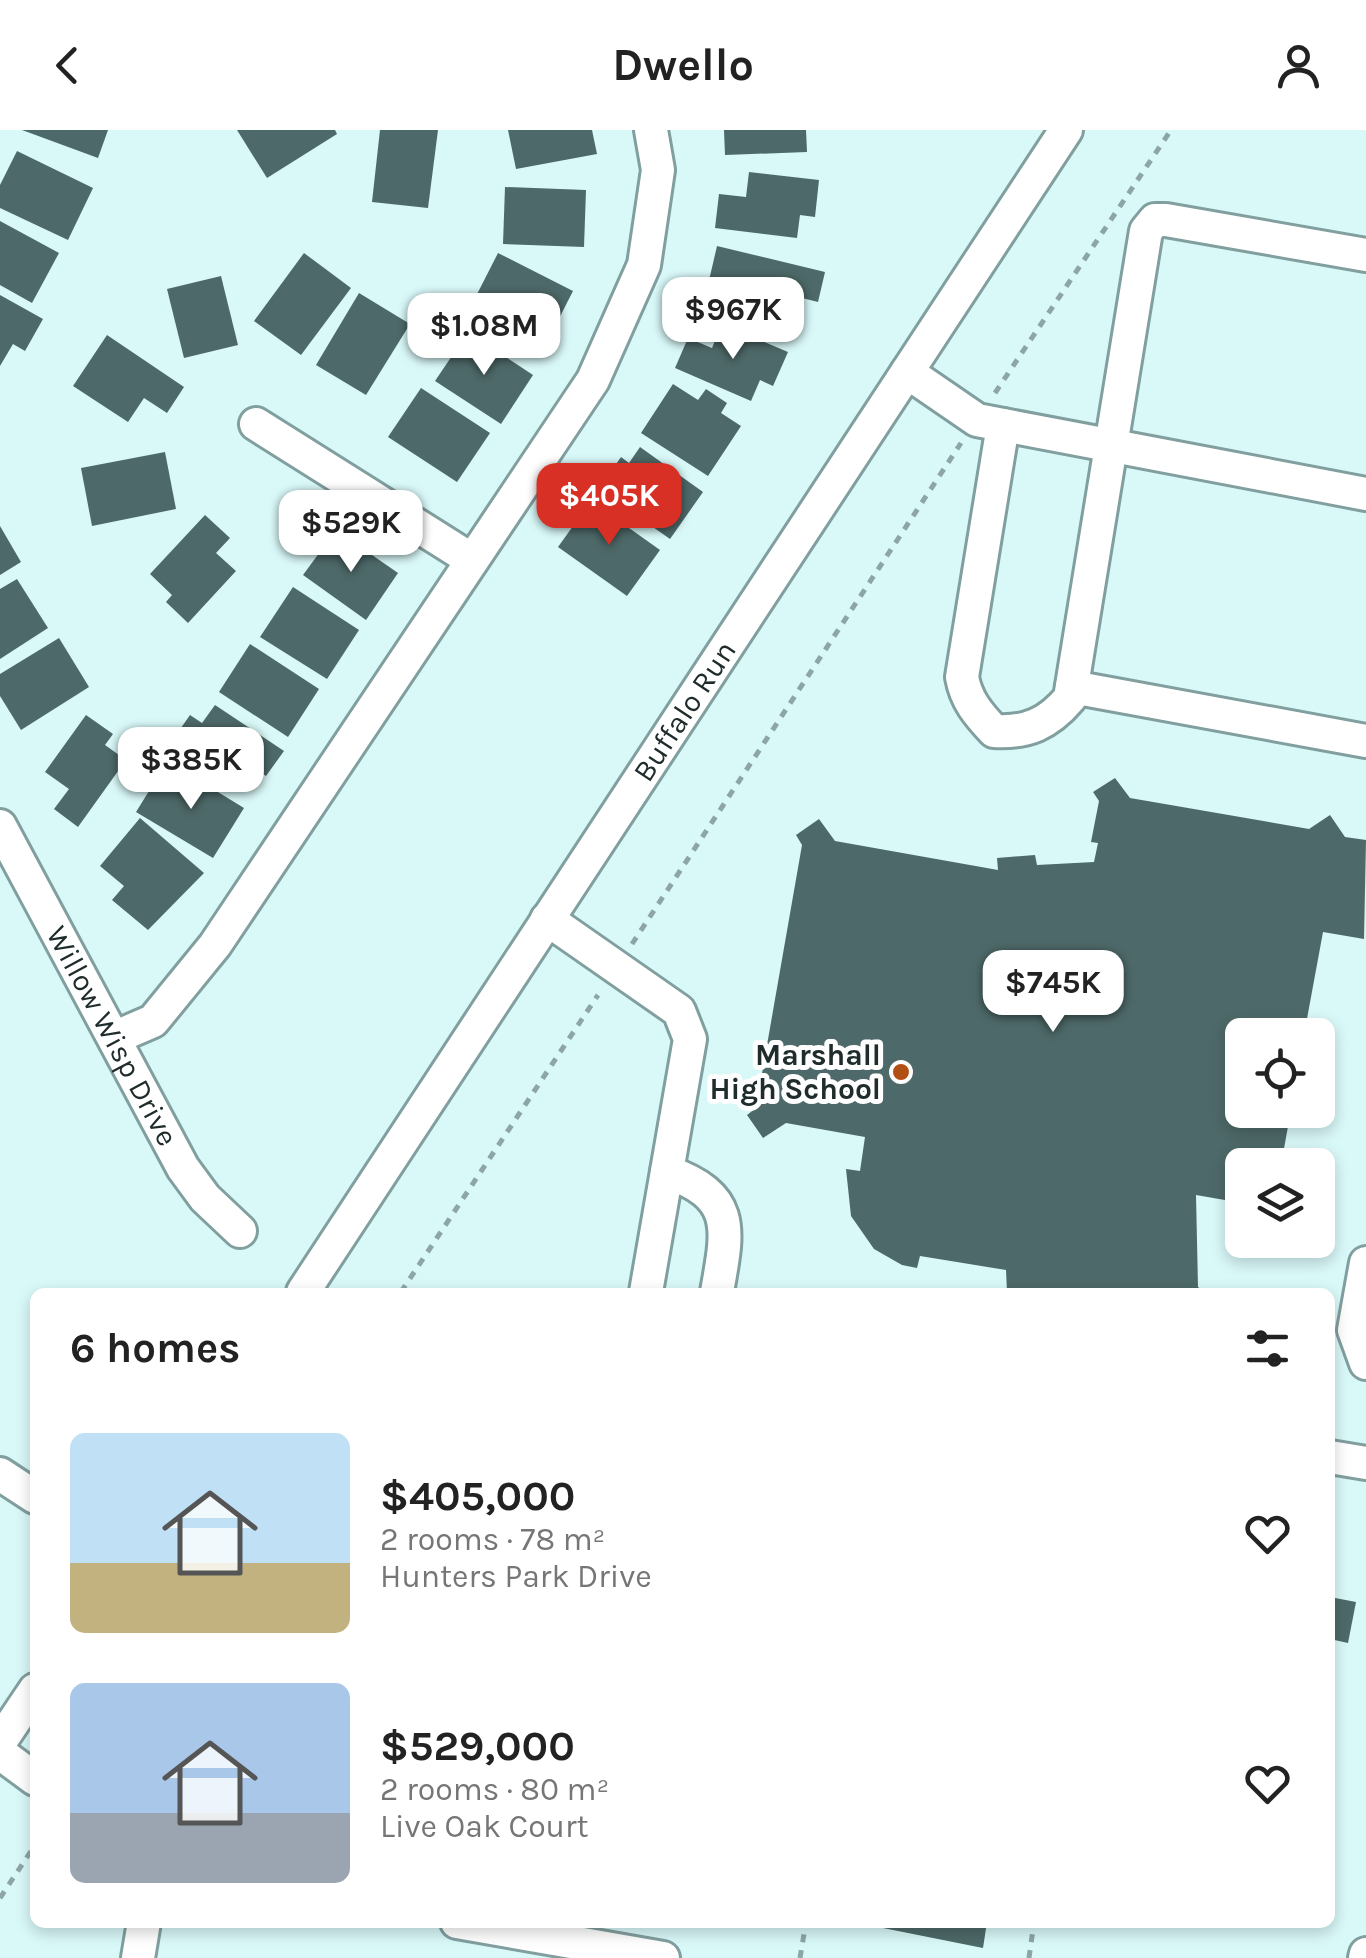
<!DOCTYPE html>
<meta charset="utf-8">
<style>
body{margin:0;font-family:Karla,sans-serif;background:#f2f2f2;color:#222;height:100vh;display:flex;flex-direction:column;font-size:38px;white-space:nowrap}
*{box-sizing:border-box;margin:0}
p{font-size:32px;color:#767676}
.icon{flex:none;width:55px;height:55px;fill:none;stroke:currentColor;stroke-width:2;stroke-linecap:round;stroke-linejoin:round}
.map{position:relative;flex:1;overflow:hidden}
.panel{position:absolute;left:30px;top:1158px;width:1305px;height:640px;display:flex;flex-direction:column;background:#fff;border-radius:15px;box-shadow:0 5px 15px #0003}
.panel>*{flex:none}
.buttons{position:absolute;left:1225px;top:888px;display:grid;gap:20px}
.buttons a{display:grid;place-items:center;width:110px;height:110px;border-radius:15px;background:#fff;box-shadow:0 5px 15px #0003;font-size:50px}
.price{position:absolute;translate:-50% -85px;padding:0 22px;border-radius:20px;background:#fff;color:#222;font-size:32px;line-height:65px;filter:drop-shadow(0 2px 5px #0008)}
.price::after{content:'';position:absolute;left:50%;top:60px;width:30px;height:22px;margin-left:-15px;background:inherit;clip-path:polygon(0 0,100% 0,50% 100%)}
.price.active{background:#d93025;color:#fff}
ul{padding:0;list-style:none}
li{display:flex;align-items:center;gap:30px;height:250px;padding:0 40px}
li span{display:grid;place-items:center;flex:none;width:280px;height:200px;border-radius:15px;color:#555}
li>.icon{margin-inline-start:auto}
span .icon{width:120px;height:120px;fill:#fffc;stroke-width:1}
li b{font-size:42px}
h2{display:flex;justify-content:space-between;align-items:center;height:120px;padding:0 40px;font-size:42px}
header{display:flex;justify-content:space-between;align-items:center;height:130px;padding:0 40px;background:#fff;font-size:45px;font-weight:700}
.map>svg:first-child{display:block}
.building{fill:#4e6969}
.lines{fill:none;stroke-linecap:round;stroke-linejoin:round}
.minor-casing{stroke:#829f9f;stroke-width:38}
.path{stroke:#8da5a5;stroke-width:5;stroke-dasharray:8 8;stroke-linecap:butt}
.minor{stroke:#fff;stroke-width:32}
.poi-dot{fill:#b25013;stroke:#fefefe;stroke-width:4}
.labels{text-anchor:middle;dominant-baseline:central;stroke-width:10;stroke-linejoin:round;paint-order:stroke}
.street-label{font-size:30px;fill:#202c2c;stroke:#fefefe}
.poi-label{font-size:30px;font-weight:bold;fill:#202c2c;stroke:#fefefe;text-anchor:end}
</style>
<header><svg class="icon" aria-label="back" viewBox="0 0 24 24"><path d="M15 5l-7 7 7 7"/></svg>Dwello<svg class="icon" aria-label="person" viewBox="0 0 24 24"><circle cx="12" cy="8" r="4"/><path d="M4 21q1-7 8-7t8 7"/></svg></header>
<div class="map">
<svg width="1366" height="1828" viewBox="0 0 1366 1828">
<rect width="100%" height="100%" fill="#d9f8f8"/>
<g class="building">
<path d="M22,0H108L98,28Z"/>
<path d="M237,0H335L337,4L267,48Z"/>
<path d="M380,0H438L428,78L372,72Z"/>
<path d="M508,0H592L597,24L516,39Z"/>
<path d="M724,0H806L807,22L725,25Z"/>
<path d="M17,21L93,58L68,110L0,78V55Z"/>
<path d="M749,42L819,50L815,87L800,85L797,108L715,98L719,64L746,67Z"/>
<path d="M505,57L586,60L584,117L503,114Z"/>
<path d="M0,91L59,123L32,173L0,155Z"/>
<path d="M717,116L825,142L818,172L790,165L783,191L704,172Z"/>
<path d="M304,123L351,158L301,225L254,191Z"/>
<path d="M498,123L573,161L546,214L471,176Z"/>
<path d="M221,146L238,215L184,228L167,159Z"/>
<path d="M359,163L410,194L366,265L316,235Z"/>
<path d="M0,165L43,189L25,221L13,214L0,236Z"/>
<path d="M722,194L788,222L773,256L760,250L751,271L675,238L688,208L712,218Z"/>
<path d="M468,202L533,245L501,294L435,251Z"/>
<path d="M107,205L184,257L167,283L144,268L128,292L73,256Z"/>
<path d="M673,254L698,270L706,259L727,273L721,283L741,296L708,346L641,303Z"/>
<path d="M421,258L490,303L457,352L388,307Z"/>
<path d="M640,317L703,362L670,409L599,359L621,327L629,333Z"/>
<path d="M165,322L176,379L92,396L81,338Z"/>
<path d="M591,371L660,420L627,466L558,417Z"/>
<path d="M205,385L230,408L216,423L236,441L188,493L166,472L172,465L150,444Z"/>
<path d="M0,396L21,432L0,445Z"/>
<path d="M336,400L398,443L366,490L303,445Z"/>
<path d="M17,449L48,498L0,529V459Z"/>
<path d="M293,457L359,500L327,549L260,507Z"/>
<path d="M59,508L89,557L21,600L0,566V544Z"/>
<path d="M250,514L319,559L288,607L219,562Z"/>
<path d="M215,575L284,621L266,646L247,633L231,657L169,615L190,585L202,593Z"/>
<path d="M86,585L113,604L105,615L126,630L78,697L54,679L69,659L45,642Z"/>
<path d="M177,637L244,678L213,728L136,682L154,653L164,658Z"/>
<path d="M1115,648L1130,668L1309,699L1330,685L1345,707L1366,710L1364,809L1323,802L1304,905H1242V980H1291L1281,1035H1242V1073L1196,1065L1198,1157L1204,1162H1007L1006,1140L920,1126L917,1138L902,1135L874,1119L851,1086L846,1039L860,1041L865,1007L786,993L763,1008L747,985L756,978L802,715L796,705L819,689L835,711L998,740L997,728L1035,725L1037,735L1094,732L1098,713L1091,712L1099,671L1093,662Z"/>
<path d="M140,688L204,743L148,800L112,770L124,756L100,736Z"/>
<path d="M1330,1467L1356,1472L1348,1513L1330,1509Z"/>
<path d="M853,1792H987L983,1818Z"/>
</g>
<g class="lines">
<defs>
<g id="minor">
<path d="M907,242L977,290L1366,364"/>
<path d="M256,294L472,430"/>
<path d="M1003,295L962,547C966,570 978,584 994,601C1027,603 1048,594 1070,568L1146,101L1155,90H1166L1366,125"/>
<path d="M1072,557L1366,611"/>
<path id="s1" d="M0,696L183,1038L205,1068L240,1101"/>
<path d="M547,789L679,881L690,909L646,1162"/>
<path d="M116,907L153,891L215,815L593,250L644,135L658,40L651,0"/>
<path d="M667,1042C737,1066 728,1100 717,1162"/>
<path d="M1366,1133L1354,1200L1366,1233"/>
<path id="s2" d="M303,1162L1066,0"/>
<path d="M1330,1327L1366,1333"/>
<path d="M0,1344L35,1367"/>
<path d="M0,1612L35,1560"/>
<path d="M0,1623L35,1649"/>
<path d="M457,1792L663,1828"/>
<path d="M138,1828L144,1792"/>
<path d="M1365,1828L1366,1824"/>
</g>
</defs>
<use href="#minor" class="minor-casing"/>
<g class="path">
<path d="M995,263L1171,0"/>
<path d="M632,814L961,313"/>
<path d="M401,1162L598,865"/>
<path d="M0,1768L35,1715"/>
<path d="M800,1828L806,1792"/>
<path d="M1029,1828L1034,1792"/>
</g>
<use href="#minor" class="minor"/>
</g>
<circle class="poi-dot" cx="901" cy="942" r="10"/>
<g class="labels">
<g class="street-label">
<text stroke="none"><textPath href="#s2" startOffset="695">Buffalo Run</textPath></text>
<text stroke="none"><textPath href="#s1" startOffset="238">Willow Wisp Drive</textPath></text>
</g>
<g class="poi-label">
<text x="881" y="925">Marshall<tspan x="881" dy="34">High School</tspan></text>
</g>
</g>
</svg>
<div class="buttons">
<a><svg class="icon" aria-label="locate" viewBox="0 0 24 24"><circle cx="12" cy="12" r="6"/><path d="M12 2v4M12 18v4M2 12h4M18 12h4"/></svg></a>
<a><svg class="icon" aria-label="layers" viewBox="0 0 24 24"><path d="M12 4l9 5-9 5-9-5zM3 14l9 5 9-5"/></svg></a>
</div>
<b class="price" style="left:733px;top:232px">$967K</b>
<b class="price" style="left:484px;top:248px">$1.08M</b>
<b class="price active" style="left:609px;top:418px">$405K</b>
<b class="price" style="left:351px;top:445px">$529K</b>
<b class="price" style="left:191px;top:682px">$385K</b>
<b class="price" style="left:1053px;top:905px">$745K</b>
<section class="panel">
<h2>6 homes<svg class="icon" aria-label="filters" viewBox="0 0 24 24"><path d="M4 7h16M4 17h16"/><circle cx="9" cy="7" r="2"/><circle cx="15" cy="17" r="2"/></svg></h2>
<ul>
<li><span style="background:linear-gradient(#bfe0f5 65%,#c2b280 0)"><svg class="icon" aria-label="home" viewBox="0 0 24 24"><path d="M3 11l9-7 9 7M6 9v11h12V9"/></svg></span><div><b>$405,000</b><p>2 rooms · 78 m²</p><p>Hunters Park Drive</p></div><svg class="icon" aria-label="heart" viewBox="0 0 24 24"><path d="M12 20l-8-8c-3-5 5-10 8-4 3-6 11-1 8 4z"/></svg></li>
<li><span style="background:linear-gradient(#a9c7e8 65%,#9aa5b1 0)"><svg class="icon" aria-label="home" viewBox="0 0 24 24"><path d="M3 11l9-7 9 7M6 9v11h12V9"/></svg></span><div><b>$529,000</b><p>2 rooms · 80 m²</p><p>Live Oak Court</p></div><svg class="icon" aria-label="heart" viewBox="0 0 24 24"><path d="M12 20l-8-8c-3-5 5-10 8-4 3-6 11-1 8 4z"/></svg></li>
</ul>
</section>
</div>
